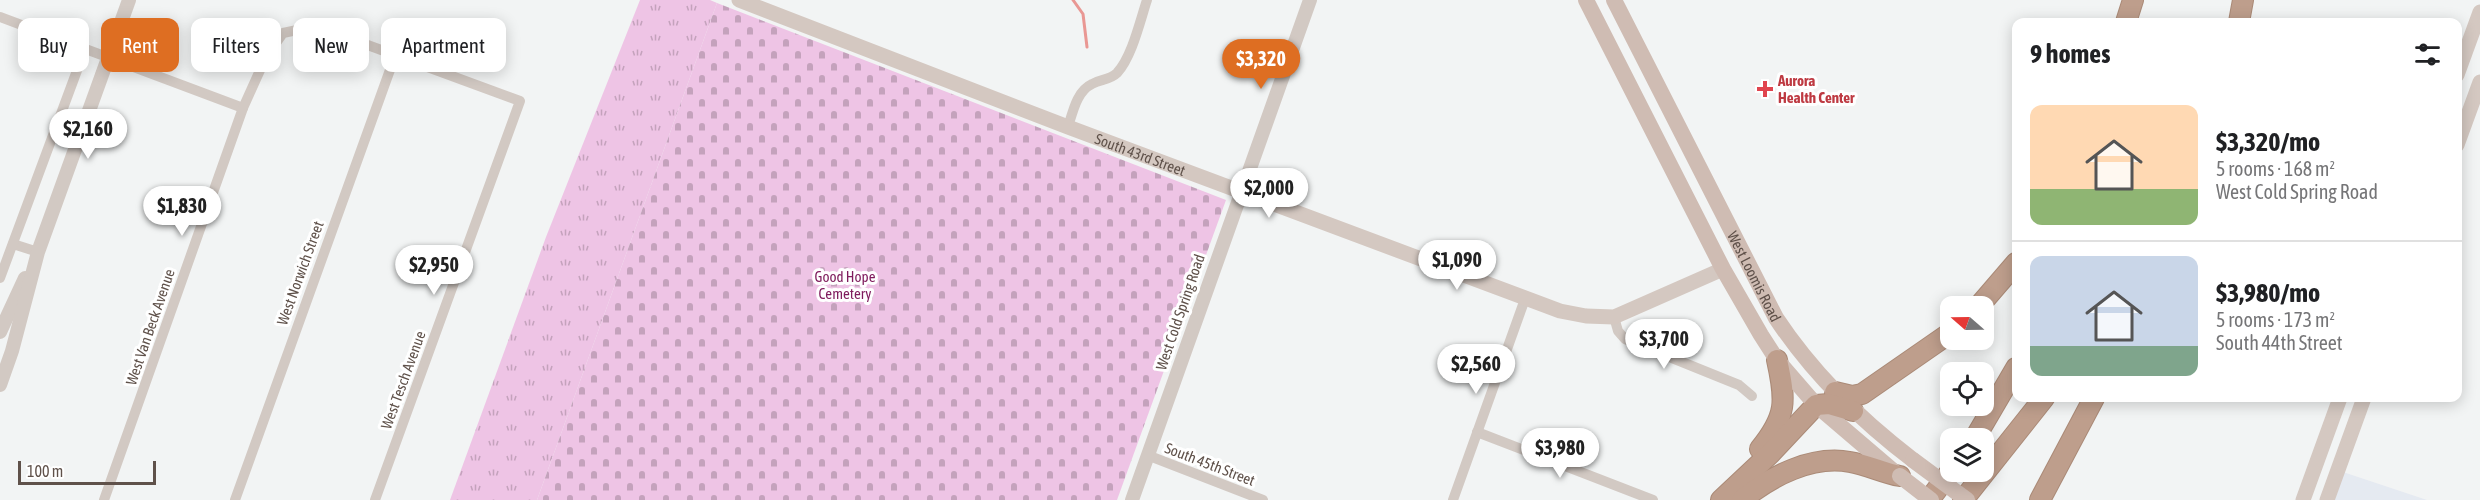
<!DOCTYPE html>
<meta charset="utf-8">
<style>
body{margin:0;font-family:"Asap Condensed",sans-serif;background:#f2f2f2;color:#202124;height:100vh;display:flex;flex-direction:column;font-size:22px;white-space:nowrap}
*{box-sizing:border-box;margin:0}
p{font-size:20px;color:#757577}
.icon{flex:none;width:33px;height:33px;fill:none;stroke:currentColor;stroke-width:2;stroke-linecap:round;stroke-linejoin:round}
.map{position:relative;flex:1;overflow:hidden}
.drawer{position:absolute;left:2012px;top:18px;width:450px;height:384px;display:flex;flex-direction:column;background:#fff;border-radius:12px;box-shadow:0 3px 15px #0003}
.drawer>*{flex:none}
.guide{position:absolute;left:18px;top:18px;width:570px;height:54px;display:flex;gap:12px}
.needle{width:39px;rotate:290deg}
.tools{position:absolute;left:1940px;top:296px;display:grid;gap:12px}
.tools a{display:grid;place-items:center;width:54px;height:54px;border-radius:12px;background:#fff;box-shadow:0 3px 15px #0003;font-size:30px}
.scale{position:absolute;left:18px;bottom:15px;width:138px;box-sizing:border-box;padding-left:6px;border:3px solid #5f514a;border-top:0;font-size:16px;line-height:21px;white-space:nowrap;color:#5f514a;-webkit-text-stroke:4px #fff;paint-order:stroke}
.price{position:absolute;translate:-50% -51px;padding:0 14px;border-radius:21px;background:#fff;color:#222;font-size:20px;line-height:39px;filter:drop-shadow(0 2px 3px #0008)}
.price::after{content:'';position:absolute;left:50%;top:36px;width:18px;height:14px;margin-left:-9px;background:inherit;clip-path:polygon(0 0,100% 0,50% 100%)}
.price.selected{background:#de6e22;color:#fff}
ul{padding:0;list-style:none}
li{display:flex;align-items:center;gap:18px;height:150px;padding:0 18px}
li+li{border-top:2px solid #e0e0e0}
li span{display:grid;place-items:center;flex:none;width:168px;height:120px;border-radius:12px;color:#555}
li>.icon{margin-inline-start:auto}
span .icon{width:72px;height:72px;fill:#fffc;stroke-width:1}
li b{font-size:26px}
h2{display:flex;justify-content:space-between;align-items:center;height:72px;padding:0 18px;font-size:26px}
.tag{padding:0 21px;border-radius:12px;background:#fff;box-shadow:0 3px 15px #0003;font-size:21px;line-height:54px}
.tag.selected{background:#de6e22;color:#fff}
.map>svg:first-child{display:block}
.commercial{fill:#e5eaf1}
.grass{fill:url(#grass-tufts)}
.cemetery{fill:url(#cemetery-stones)}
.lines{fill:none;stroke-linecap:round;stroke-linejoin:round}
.stream{stroke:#e99793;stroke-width:3}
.motorway-casing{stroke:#aa8a77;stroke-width:22}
.minor{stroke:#d2c9c3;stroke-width:10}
.tertiary{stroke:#d2c9c3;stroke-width:14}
.secondary{stroke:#d4c8c1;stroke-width:15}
.primary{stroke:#cfbcb3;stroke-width:16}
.motorway{stroke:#be9e8c;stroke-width:20}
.primary-bridge{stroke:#cfbcb3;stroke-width:16}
.health-dot{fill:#e0444e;stroke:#fff;stroke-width:2}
.labels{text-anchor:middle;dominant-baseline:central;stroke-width:6;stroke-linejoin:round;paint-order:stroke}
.health-label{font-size:15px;font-weight:bold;fill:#be3a42;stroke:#fff;text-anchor:start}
.street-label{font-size:15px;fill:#5f514a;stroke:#fff}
.park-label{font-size:15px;fill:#7f1c5d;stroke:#fff}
</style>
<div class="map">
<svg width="2480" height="500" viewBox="0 0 2480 500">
<defs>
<pattern id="grass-tufts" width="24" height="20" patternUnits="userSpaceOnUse" patternTransform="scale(1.5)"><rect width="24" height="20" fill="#eec4e5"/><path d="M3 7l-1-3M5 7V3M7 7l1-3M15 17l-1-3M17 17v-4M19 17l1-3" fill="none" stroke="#c4a2bc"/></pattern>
<pattern id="cemetery-stones" width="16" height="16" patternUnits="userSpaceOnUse" patternTransform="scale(1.5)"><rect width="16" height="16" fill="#eec4e5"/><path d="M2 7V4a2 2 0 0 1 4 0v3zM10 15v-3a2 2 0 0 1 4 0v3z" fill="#c4a2bc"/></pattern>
</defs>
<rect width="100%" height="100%" fill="#f2f4f4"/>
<path class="commercial" d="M2337,470L2427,500H2327Z"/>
<path class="grass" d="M640,0H710L717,3L537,500H450L546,237Z"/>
<path class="cemetery" d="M717,3L1226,200L1117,500H537Z"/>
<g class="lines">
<path class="stream" d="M1073,0L1083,14L1087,47"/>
<defs>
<g id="motorway">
<path d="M2126,22L2133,0"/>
<path d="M2239,22L2243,0"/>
<path d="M1979,306L2016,263"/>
<path d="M1835,392L1852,396L1862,394L1950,333"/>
<path d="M1975,438L2016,368"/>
<path d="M1760,449C1787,416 1786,401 1777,360"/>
<path d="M1721,500L1770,454L1816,405L1829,404L1853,411"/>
<path d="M1742,500C1771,476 1812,455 1850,462C1868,465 1883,473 1900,476"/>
<path d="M1929,500L1951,471"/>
<path d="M1963,500L2044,398"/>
<path d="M2040,500L2094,398"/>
</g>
</defs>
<use href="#motorway" class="motorway-casing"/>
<g class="minor">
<path d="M0,17L243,108"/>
<path d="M1068,127C1073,111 1077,91 1092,84C1101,79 1110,80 1117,73C1132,57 1140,21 1147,0"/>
<path d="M13,244L38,252"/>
<path d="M0,278L85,49"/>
<path d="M1614,317L1618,331L1625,339L1739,385L1752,396"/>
<path d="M1477,432L1653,500"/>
<path d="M1147,455L1263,500"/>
<path d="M104,500L243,108L266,57L283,33L316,26L520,101L375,500"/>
<path d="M235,500L395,56"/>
<path d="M1453,500L1525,299"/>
</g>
<g class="tertiary">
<path d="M0,332L25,278"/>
<path d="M0,385L12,351L38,252L129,0"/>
<path d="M1132,500L1310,0"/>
</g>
<g class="secondary">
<path id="s1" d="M739,0L1068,127L1560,311L1586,316L1614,317L1723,269"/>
<path d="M2457,75L2480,12"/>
<path d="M2457,145L2480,82"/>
<path d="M2303,500L2340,398"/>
<path d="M2327,500L2364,398"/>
</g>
<g class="primary">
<path d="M1586,0L1723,269L1761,335L1777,360L1816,405L1898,475"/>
<path id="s2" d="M1614,0L1776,318C1813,374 1859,419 1913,460"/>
</g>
<use href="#motorway" class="motorway"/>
<g class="primary-bridge">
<path d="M1913,460L1967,500"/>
<path d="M1900,476L1931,500"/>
</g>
</g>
<path class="health-dot" d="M1762 80h6v6h6v6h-6v6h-6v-6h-6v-6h6z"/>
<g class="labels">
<g class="health-label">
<text x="1778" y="80">Aurora<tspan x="1778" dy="17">Health Center</tspan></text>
</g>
<g class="street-label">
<text stroke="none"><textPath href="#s1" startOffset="430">South 43rd Street</textPath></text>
<text transform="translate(300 273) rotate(-70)">West Norwich Street</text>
<text stroke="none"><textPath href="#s2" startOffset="310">West Loomis Road</textPath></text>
<text transform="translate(1180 312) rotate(-71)">West Cold Spring Road</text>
<text transform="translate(150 327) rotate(-71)">West Van Beck Avenue</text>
<text transform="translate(403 380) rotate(-70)">West Tesch Avenue</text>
<text transform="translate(1210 464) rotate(21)">South 45th Street</text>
</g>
<g class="park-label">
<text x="845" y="276">Good Hope<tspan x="845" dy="17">Cemetery</tspan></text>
</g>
</g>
</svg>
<div class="tools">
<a><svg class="needle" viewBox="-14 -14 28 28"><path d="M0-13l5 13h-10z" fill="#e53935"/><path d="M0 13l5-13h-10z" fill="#757577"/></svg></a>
<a><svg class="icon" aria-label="locate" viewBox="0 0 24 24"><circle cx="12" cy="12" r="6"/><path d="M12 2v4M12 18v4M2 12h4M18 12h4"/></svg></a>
<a><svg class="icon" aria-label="layers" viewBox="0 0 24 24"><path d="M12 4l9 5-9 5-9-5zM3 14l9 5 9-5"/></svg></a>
</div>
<div class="scale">100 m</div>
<b class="price selected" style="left:1261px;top:90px">$3,320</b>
<b class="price" style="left:88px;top:160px">$2,160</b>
<b class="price" style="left:1269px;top:219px">$2,000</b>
<b class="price" style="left:182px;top:237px">$1,830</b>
<b class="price" style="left:1457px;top:291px">$1,090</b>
<b class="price" style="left:434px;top:296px">$2,950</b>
<b class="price" style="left:1664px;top:370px">$3,700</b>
<b class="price" style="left:1476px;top:395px">$2,560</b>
<b class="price" style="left:1560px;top:479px">$3,980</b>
<div class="guide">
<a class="tag">Buy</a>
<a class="tag selected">Rent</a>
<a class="tag">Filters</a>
<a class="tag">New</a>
<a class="tag">Apartment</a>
</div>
<section class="drawer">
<h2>9 homes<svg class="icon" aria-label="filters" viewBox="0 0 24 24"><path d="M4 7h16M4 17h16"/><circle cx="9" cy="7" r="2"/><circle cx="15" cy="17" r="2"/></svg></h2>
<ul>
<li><span style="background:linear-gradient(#ffd9b3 70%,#8fb573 0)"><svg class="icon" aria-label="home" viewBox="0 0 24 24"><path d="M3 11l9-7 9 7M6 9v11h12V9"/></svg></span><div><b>$3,320/mo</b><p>5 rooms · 168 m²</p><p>West Cold Spring Road</p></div></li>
<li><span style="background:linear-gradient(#c9d6e8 75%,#7fa58c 0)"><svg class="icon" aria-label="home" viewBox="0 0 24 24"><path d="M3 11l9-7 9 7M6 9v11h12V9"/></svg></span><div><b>$3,980/mo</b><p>5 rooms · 173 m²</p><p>South 44th Street</p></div></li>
</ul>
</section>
</div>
